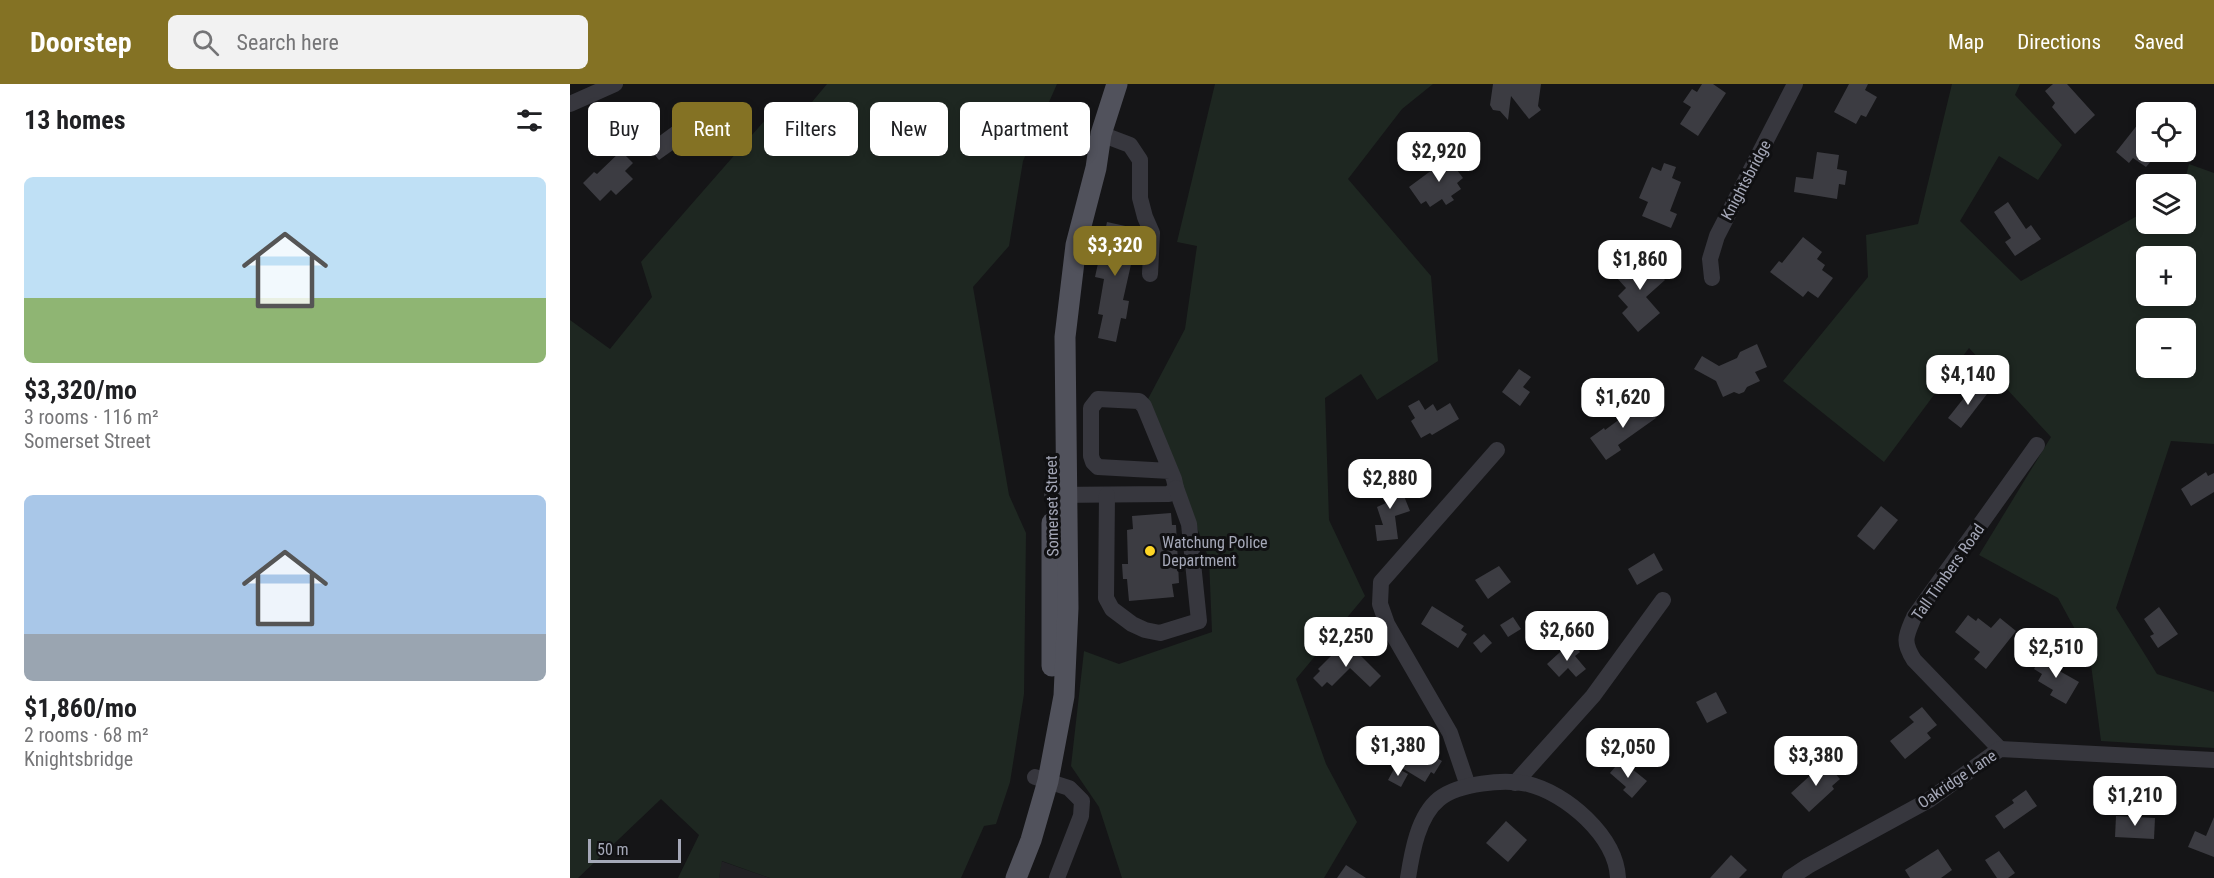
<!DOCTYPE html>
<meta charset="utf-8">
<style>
body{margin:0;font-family:"Roboto Condensed",sans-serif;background:#f2f2f2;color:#202124;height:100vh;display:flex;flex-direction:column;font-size:22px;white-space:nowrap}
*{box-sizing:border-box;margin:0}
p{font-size:20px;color:#757577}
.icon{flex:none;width:33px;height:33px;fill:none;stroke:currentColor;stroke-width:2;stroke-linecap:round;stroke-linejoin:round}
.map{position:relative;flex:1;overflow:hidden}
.side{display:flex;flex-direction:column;background:#fff;width:570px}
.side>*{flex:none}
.top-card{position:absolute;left:18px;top:18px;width:570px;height:54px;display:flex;gap:12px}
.fabs{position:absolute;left:1566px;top:18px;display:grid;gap:12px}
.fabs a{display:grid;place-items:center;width:60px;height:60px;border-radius:9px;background:#fff;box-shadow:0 3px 9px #0003;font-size:30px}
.scale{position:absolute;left:18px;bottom:15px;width:93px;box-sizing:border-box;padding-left:6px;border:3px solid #a5a8b8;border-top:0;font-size:16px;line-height:21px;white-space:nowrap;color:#a5a8b8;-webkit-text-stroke:4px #101012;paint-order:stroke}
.price{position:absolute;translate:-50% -51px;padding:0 14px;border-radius:12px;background:#fff;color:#222;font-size:20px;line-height:39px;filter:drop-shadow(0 2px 3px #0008)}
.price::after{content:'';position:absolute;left:50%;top:36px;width:18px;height:14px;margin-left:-9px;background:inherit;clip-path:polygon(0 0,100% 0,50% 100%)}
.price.current{background:#847224;color:#fff}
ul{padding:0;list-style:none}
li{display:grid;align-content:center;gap:12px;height:318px;padding:0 24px}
li span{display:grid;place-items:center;height:186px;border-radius:9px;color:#555}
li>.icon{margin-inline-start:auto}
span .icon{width:108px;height:108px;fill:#fffc;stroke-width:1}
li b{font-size:26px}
h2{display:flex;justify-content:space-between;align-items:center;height:72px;padding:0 24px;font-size:26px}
.tag{padding:0 21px;border-radius:9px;background:#fff;box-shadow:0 3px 9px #0003;font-size:21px;line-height:54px}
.tag.current{background:#847224;color:#fff}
header{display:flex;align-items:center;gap:36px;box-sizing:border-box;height:84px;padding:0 30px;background:#847224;color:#fff}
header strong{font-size:28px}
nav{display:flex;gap:33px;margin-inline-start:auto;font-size:21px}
.search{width:420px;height:54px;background:#f2f2f2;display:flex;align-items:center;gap:15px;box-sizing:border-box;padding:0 21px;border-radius:9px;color:#757577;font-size:22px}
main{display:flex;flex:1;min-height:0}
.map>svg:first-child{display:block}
.built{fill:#212124}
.green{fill:#1e2721;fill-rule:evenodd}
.building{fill:#3c3c42}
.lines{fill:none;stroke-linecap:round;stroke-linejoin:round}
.minor{stroke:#37373e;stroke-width:16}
.major{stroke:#51525c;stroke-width:21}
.poi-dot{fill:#ffd625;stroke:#101012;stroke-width:2}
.labels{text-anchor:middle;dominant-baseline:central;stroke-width:6;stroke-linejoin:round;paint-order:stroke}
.street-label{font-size:16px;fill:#a5a8b8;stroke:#101012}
.poi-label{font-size:16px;fill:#a5a8b8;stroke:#101012;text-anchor:start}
</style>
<header>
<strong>Doorstep</strong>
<div class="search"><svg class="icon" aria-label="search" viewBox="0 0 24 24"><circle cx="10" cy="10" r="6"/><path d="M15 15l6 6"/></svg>Search here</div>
<nav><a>Map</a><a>Directions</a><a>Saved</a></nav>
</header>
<main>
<section class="side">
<h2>13 homes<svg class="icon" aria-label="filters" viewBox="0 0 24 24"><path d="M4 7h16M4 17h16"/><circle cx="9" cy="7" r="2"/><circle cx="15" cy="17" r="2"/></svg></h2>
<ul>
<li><span style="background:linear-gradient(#bfe0f5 65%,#8fb573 0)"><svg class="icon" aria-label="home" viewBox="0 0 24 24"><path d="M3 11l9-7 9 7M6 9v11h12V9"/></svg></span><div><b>$3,320/mo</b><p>3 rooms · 116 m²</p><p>Somerset Street</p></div></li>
<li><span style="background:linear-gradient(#a9c7e8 75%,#9aa5b1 0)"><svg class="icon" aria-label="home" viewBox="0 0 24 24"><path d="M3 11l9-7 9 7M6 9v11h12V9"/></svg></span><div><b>$1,860/mo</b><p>2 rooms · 68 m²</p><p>Knightsbridge</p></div></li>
</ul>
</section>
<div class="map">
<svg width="1644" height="794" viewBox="0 0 1644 794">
<rect width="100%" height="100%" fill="#151517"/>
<path class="built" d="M151,777L200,794H149Z"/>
<g class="green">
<path d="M257,0H487L453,77L439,162L403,203L439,411L456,449L454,610L440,698L426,740L414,742L391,794H200L152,777L149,794H108L129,751L91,715L8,794H0V236L40,265L82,213L71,178L195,36L217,48Z"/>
<path d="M645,0H863L832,25L778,95L861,192L868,277L807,316L791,290L755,314L759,436L795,512L726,595L756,680L787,738L754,794H552L529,723L501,682L514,567L549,580L642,548L639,475L578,315L615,245L627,162L607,158Z"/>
<path d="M1382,0H1450L1445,11L1492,61L1468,96L1429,72L1390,137L1451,197L1576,127V140H1616V100H1614L1619,80L1644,89V360L1601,357L1546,524L1587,590L1644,608V664L1531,657L1520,573L1488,514L1409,471L1481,353L1399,264L1314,378L1213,297L1298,193L1296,151L1348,140ZM1576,172H1616V212H1576ZM1576,244H1616V284H1576Z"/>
</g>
<g class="building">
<path d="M923,0H971L968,22L971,26L959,35L941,12L938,36L930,27L923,26L920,21Z"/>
<path d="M1132,0H1143L1156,9L1128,52L1110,40L1121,23L1113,18L1122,5L1127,8Z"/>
<path d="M1279,0H1298L1295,6L1307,13L1296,33L1291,31L1286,40L1264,28Z"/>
<path d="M1483,0H1497L1525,31L1505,50L1482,23L1485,19L1475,7Z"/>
<path d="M1576,30V68H1589L1576,83L1563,74L1559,79L1546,68Z"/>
<path d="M118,31L130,47L89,76L77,61Z"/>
<path d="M51,67L63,79L55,87L63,95L46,111L41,106L30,117L13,99L24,88L27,90Z"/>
<path d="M1247,68L1269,71L1267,85L1277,87L1275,101L1269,100L1267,115L1224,108L1226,93L1243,95Z"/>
<path d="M885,69L894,80L887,86L893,94L887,99L891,105L881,112L884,116L876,121L872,115L860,123L856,117L851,120L839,103Z"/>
<path d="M1094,79L1106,83L1102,94L1111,98L1100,127L1107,130L1101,144L1072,132L1078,118L1069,114L1082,83L1091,87Z"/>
<path d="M1438,118L1456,145L1461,141L1471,155L1445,172L1435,158L1441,154L1424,128Z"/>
<path d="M537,138L569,145L553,216L559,217L556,235L551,234L546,258L528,254L533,231L528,230L534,195L525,193Z"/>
<path d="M1233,153L1252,168L1247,175L1255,181L1252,186L1263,194L1248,214L1238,207L1233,213L1200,188L1209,177L1212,179Z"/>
<path d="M1079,167L1089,178L1083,183L1095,196L1076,213L1090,229L1068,248L1052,229L1058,223L1048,212L1056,204L1047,194Z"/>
<path d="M1187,260L1197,283L1185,288L1190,297L1177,303L1174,308L1169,310L1164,308L1153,313L1146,297L1124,285L1132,272L1149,282L1167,274L1170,268Z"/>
<path d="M949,285L961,293L953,303L960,308L950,322L932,308Z"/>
<path d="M1405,300L1417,310L1391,344L1378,334Z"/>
<path d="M1072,314L1086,334L1048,361L1051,366L1036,376L1020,354L1034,344L1035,346L1058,329L1056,326Z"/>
<path d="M849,316L855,326L863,320L867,327L880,319L889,335L862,351L860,349L851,354L841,337L845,334L838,322Z"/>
<path d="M1636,388L1638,392L1644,389V408L1621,422L1611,405Z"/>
<path d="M822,390L830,414L834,412L840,427L825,432L828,455L807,457L805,441H813L807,423L816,419L808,395Z"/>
<path d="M1311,422L1328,436L1304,466L1287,452Z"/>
<path d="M601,429L602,441H606L609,499L602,500L604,513L559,517L557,495H553L552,480H558L557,446L563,445L562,432Z"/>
<path d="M1084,469L1093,486L1067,501L1058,485Z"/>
<path d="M929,482L941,498L918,515L905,496Z"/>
<path d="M862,522L894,542L891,546L897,550L888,564L851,540Z"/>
<path d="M1589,523L1608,550L1588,564L1580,552L1584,550L1574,535Z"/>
<path d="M1398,531L1406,537L1408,534L1421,544L1430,534L1446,547L1416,585L1404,575L1410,568L1385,548Z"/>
<path d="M943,533L951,545L938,553L930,541Z"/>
<path d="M914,550L922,559L911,569L903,559Z"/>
<path d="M1001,558L1010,568L1005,572L1016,585L1006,593L998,584L989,593L977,580Z"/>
<path d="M770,563L776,569L782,563L811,592L800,603L780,584L762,602L757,598L752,603L743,594L750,587L748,585Z"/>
<path d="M1474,569L1490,578L1486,585L1509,598L1496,620L1480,611L1483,606L1468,597L1472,590L1464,585Z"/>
<path d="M1146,608L1157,629L1137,639L1126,618Z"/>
<path d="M1352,623L1367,641L1357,649L1361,654L1335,675L1320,657L1344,638L1339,633Z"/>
<path d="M855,667L872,677L864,690L861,688L855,698L832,684L842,669L850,674Z"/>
<path d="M1051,676L1077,697L1062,714L1053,706L1056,703L1040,689Z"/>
<path d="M1255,678L1270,695L1262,702L1264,705L1239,728L1221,709Z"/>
<path d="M825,683L838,690L831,703L818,696Z"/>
<path d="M1456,706L1467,722L1434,745L1425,732L1444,719L1442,716Z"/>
<path d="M1546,732L1585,734L1584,755L1545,753Z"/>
<path d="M1644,733V773L1618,763L1625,747L1636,752Z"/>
<path d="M936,737L957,756L938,778L916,759Z"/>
<path d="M1368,765L1382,786L1371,794H1340L1335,786Z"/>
<path d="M1429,767L1445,789L1438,794H1427L1415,776Z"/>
<path d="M1161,771L1177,786L1169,794H1140Z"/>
<path d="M776,781L796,794H767Z"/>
</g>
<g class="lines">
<g class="minor">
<path d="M0,20L45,0"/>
<path d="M531,50L560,61L570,76V114L575,133L582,149L580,190"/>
<path d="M1142,194L1140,175L1147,152L1225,0"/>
<path d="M482,411L599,410L606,404L604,395L574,322L569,317L528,315L521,324V372L523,378L528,383L600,387"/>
<path d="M537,411L536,514L542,525L562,540L575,546L590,549L629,537L619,440L606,404"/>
<path d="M1430,665L1344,576C1332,557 1336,552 1344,533L1467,361"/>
<path d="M465,693L499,704L512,717L511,732L487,794"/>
<path d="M945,699L1023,612L1093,516"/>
<path d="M898,702L880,649L817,540L810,520L811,498L927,366"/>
<path d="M838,794C842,768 848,732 869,715C889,699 934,695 958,700C996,709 1046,752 1048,794"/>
<path d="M1220,794L1238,782L1359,716L1430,665L1644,676"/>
</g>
<g class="major">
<path d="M482,439V582"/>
<path d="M446,794L461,756L478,697L494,612L498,524L495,253L506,161L526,84L531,50L547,0"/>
</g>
</g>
<circle class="poi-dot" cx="580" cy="467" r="6"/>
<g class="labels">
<g class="street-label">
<text transform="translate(1176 96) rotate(-62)">Knightsbridge</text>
<text transform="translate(482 422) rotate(-91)">Somerset Street</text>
<text transform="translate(1378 488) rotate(-55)">Tall Timbers Road</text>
<text transform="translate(1387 695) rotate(-34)">Oakridge Lane</text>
</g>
<g class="poi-label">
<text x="592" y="458">Watchung Police<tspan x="592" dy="18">Department</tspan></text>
</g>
</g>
</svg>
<div class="fabs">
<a><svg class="icon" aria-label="locate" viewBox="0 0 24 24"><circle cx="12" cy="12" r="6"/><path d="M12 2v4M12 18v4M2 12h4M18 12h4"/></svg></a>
<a><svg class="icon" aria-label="layers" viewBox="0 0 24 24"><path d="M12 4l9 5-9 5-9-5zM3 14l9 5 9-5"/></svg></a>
<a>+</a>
<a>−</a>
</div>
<div class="scale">50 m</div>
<b class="price" style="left:869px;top:99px">$2,920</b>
<b class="price current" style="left:545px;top:193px">$3,320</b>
<b class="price" style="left:1070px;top:207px">$1,860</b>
<b class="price" style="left:1398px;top:322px">$4,140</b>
<b class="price" style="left:1053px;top:345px">$1,620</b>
<b class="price" style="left:820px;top:426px">$2,880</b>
<b class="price" style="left:997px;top:578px">$2,660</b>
<b class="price" style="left:776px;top:584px">$2,250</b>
<b class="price" style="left:1486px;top:595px">$2,510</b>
<b class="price" style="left:828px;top:693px">$1,380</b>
<b class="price" style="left:1058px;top:695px">$2,050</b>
<b class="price" style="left:1246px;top:703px">$3,380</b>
<b class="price" style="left:1565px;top:743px">$1,210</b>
<div class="top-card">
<a class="tag">Buy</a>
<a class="tag current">Rent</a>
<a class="tag">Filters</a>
<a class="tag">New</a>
<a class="tag">Apartment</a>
</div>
</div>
</main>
